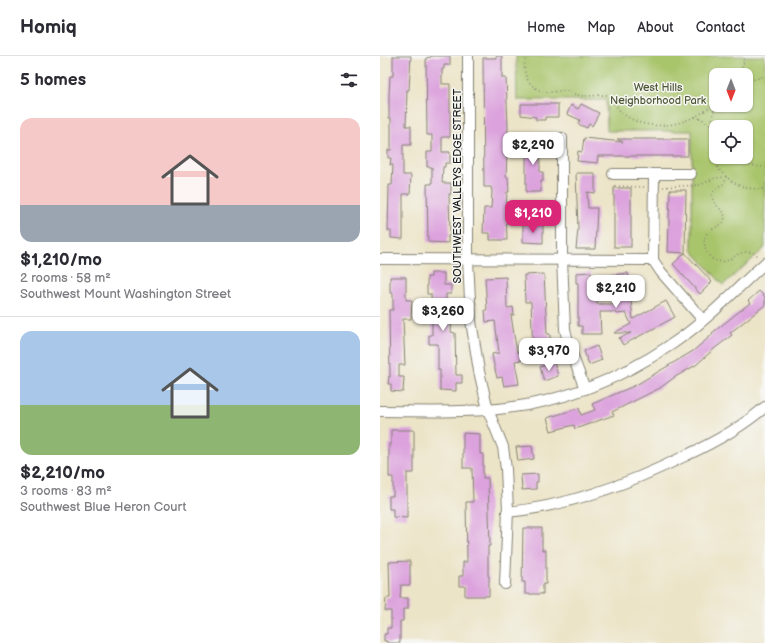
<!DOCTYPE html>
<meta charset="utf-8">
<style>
body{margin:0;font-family:"Balsamiq Sans",sans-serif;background:#f7f7f7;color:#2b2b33;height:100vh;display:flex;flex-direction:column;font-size:15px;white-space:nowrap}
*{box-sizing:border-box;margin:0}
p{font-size:13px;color:#7c7c81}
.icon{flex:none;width:22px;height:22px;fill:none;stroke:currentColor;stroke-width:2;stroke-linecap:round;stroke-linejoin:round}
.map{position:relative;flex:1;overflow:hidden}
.side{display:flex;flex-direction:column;background:#fff;width:380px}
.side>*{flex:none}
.needle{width:26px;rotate:180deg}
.fabs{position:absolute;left:329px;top:12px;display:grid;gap:8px}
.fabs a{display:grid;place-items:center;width:44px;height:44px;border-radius:8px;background:#fff;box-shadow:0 1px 3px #0004;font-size:20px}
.price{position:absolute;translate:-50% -34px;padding:0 9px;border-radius:8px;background:#fff;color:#222;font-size:13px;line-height:26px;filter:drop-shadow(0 1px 2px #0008)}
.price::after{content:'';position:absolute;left:50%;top:24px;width:12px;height:9px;margin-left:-6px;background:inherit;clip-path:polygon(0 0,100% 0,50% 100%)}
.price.on{background:#db2777;color:#fff}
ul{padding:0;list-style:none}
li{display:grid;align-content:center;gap:8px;height:212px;padding:0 20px}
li+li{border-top:1px solid #e1e1e2}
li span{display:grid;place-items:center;height:124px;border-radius:12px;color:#555}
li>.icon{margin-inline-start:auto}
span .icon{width:72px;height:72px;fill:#fffc;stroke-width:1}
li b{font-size:17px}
h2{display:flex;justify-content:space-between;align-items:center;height:48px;padding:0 20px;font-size:17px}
header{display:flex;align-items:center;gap:24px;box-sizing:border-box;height:56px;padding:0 20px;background:#fff;border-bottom:1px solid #e1e1e2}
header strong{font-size:19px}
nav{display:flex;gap:22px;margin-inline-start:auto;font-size:14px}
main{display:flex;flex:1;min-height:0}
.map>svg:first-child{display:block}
.green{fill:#a9c56c;stroke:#627044;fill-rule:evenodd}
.building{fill:#dca2dd}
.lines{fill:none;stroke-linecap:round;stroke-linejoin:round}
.minor-casing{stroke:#848072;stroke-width:12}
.path{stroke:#848072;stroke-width:1.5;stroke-dasharray:1 3;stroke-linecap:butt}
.minor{stroke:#fff;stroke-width:10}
.labels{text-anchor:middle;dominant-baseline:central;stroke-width:3;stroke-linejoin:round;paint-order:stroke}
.park-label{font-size:11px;fill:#4d5738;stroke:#f6f6f2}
.street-label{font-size:11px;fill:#1c1c1c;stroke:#f6f6f2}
</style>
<header>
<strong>Homiq</strong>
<nav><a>Home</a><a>Map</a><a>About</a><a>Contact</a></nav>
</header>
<main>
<section class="side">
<h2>5 homes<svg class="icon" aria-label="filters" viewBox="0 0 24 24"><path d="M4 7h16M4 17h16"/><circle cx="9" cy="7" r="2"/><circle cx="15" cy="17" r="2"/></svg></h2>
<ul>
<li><span style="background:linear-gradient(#f6c9c9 70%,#9aa5b1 0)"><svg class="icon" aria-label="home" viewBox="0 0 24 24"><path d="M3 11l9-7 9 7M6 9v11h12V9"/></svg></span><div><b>$1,210/mo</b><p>2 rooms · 58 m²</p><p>Southwest Mount Washington Street</p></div></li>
<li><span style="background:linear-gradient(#a9c7e8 60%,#8fb573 0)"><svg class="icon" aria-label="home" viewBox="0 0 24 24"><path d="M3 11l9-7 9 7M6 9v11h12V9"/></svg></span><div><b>$2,210/mo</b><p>3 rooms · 83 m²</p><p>Southwest Blue Heron Court</p></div></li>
</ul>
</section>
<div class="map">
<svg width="385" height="587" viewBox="0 0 385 587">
<rect width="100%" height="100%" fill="#f6f6f2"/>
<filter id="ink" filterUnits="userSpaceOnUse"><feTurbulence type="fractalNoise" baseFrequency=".025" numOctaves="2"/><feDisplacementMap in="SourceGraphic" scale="8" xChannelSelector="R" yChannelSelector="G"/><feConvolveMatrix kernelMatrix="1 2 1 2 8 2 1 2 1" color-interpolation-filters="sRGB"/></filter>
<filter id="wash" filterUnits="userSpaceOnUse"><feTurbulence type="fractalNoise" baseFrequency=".012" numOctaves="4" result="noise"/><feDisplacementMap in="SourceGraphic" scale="16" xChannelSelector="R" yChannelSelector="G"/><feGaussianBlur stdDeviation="0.9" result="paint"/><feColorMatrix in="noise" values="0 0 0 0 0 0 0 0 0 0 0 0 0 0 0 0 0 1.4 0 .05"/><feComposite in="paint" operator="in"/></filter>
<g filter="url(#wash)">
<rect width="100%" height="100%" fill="#ece4c7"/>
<path class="green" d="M136,0H385V192L343,229L312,194V75H227L226,44H137ZM336,19H366V49H336ZM336,71H366V101H336Z"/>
<g id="blocks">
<g class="building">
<path d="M13,0H31L29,34H27L26,70H31V89H23V119H31L30,138H23V183L11,182V175H8L9,129H12L13,109H10L11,102H8V94H11V62H9V39L10,20H13Z"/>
<path d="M51,0H70V9H64V13H62V28H70V81H62V96H70V107H65V111H63L62,127H71V138H69L70,180H68V187L48,186L47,128H52V111H47V96H52V79H47L46,2L51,1Z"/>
<path d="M116,0H122V22H126L128,71L126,121H128L129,136H127L126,153L127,184H110V177H103L104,152H111L112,136L111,131H104L103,2H116Z"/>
<path d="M141,48H178V61H165V64H156V61L141,59Z"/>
<path d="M201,48L219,57L212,70L209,68L207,72L198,68L200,64L187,58L191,49L198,53Z"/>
<path d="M146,81L156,82V89H160V116H163V125H161V136H146Z"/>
<path d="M204,82L243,86L237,83H308V100H218L217,107L197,105L198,95L202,96Z"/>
<path d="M196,117H215V137L207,136L208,152H217L215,193H196L198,173Z"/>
<rect x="234" y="132" width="17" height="59"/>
<path d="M290,134H306L305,197L288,196Z"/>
<path d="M143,169H163V187L143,186Z"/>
<path d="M305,197L332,226L320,238L293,208Z"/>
<path d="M211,216L212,239L217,238V248H234L231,219L248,217L253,263L286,245L295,261L243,289L239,282L251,277H234L251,268L246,257L236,258L235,256H220L221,278H202V270H198V227H196V217Z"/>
<path d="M51,217H64V229H71V238H66V253H73L71,276L75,277L76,319H82V327H76V335L60,334V314H58V288H49V279H52V262L51,238H47V221H51Z"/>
<path d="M164,218L167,278H170V297L153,298L151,246H145L144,219Z"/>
<path d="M10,221H26V244H32L31,263H23L25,309H19V321H24L23,336L11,335V328H8L9,320L10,321L9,254H13V237H10Z"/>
<path d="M126,221L127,252L133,251L134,259H131L134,279L137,296H140L142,304L135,305L139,328L124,330L122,321L117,322L114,309L112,298L119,297L115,265L106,266L105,254H107L105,222Z"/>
<path d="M379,235L385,241V249L350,277L352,279L334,293L316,309L295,321L280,332L232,356L234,359L195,373L194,369L171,375L167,362L199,352L201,359L215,354L212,348L256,329L313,295L333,278L332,277L370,247L368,245Z"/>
<path d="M217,290L222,304L209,309L204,295Z"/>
<path d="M174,306L178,320L164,325L160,311Z"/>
<path d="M11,374H34V417H27V462L13,461V453H9V440H13V421H9V388H11Z"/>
<path d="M83,377L100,378V398H103V422H108L110,490H108V520H109V540H85V530H79V520H83V506H87L86,446H93L92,412H83Z"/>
<path d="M152,390L154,403L138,405L136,391Z"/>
<path d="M158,418V426H156V433L142,434L141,419Z"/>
<path d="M143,472H162V494H166V528H163V538H145V526H142Z"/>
<path d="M30,505V529H21L20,542H28V553H23V565H20V587H7V585H4V578H7V572H11V555H5L6,542H10L9,506Z"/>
</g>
</g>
</g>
<g filter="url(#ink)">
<use href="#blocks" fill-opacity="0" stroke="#848072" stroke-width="1"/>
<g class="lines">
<defs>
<g id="minor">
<path d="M88,0V203L91,265L99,315L108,354L123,391L126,413L128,454L125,528"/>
<path d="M182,82V203L185,273L189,290L205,333"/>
<path d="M233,118H311"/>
<path d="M274,118L273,204L281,216L323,264"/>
<path d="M0,203L273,204"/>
<path d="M0,355C39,355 79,357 118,353C180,347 240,323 292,288C326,266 355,234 385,207"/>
<path d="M127,456C190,450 251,427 307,399C335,386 362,371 385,351"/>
</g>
</defs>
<use href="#minor" class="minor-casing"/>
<g class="path">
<path d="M147,0C140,16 148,32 165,36C172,37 179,34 186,35C190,36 194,38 198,39C207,41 217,39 226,39C234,44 237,54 245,59C272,79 313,68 336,46"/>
<path d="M360,19L364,5L363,0"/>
<path d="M366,26L385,20"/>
<path d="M315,61L322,63L333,71"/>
<path d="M336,83C332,72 330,59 337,49"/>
<path d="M336,88C326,103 344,122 357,128C364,132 377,134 385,133"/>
<path d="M351,101C362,107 373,111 385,111"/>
<path d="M235,130L265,131"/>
<path d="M283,131L320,129L335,122L346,121L345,126C343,129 340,129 337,132C325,142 339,151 344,157L345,162L343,167C334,174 321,174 325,191C325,195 328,199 331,202C348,213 354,195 368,196C373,196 376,198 379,201"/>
</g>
<use href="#minor" class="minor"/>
</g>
</g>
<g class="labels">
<g class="park-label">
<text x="278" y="31">West Hills<tspan x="278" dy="13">Neighborhood Park</tspan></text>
</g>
<g class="street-label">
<text transform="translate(77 130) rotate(-90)">SOUTHWEST VALLEYS EDGE STREET</text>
</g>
</g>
</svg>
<div class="fabs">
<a><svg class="needle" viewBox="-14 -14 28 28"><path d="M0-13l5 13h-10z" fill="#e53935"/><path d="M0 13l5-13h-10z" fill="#7c7c81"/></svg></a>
<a><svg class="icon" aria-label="locate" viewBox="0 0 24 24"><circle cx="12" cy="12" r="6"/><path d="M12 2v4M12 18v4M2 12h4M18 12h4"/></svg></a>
</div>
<b class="price" style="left:153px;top:110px">$2,290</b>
<b class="price on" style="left:153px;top:178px">$1,210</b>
<b class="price" style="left:236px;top:253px">$2,210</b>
<b class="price" style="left:63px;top:276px">$3,260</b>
<b class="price" style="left:169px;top:316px">$3,970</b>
</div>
</main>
